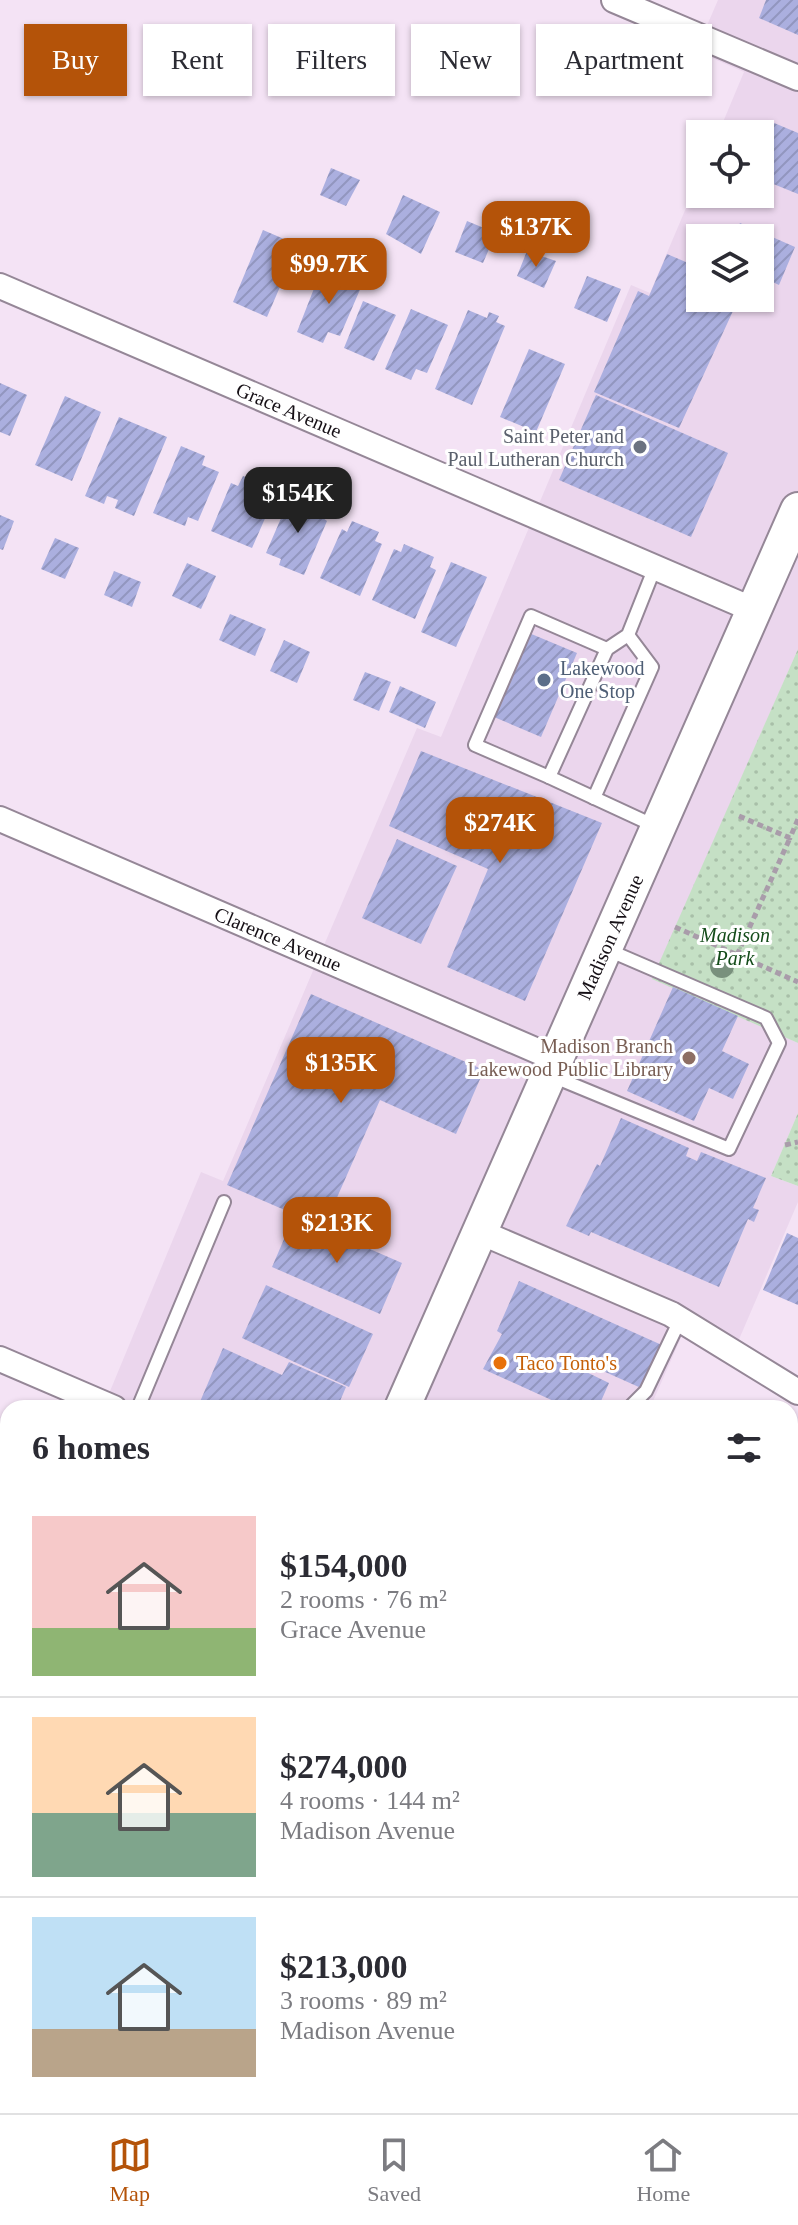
<!DOCTYPE html>
<meta charset="utf-8">
<style>
body{margin:0;font-family:"Times New Roman",serif;background:#f7f7f7;color:#2b2b33;height:100vh;display:flex;flex-direction:column;font-size:30px;white-space:nowrap}
*{box-sizing:border-box;margin:0}
p{font-size:26px;color:#7c7c81}
.icon{flex:none;width:44px;height:44px;fill:none;stroke:currentColor;stroke-width:2;stroke-linecap:round;stroke-linejoin:round}
.map{position:relative;flex:1;overflow:hidden}
.sheet{position:absolute;left:0px;top:1400px;width:798px;height:714px;display:flex;flex-direction:column;background:#fff;border-radius:24px 24px 0 0;box-shadow:0 2px 6px #0004}
.sheet>*{flex:none}
.top-card{position:absolute;left:24px;top:24px;width:750px;height:72px;display:flex;gap:16px}
.fabs{position:absolute;left:686px;top:120px;display:grid;gap:16px}
.fabs a{display:grid;place-items:center;width:88px;height:88px;border-radius:0px;background:#fff;box-shadow:0 2px 6px #0004;font-size:40px}
.price{position:absolute;translate:-50% -68px;padding:0 18px;border-radius:16px;background:#b45309;color:#fff;font-size:26px;line-height:52px;filter:drop-shadow(0 2px 4px #0008)}
.price::after{content:'';position:absolute;left:50%;top:48px;width:24px;height:18px;margin-left:-12px;background:inherit;clip-path:polygon(0 0,100% 0,50% 100%)}
.price.current{background:#222;color:#fff}
ul{padding:0;list-style:none}
li{display:flex;align-items:center;gap:24px;height:200px;padding:0 32px}
li+li{border-top:2px solid #e1e1e2}
li span{display:grid;place-items:center;flex:none;width:224px;height:160px;border-radius:0px;color:#555}
li>.icon{margin-inline-start:auto}
span .icon{width:96px;height:96px;fill:#fffc;stroke-width:1}
li b{font-size:34px}
h2{display:flex;justify-content:space-between;align-items:center;height:96px;padding:0 32px;font-size:34px}
.tag{padding:0 28px;border-radius:0px;background:#fff;box-shadow:0 2px 6px #0004;font-size:28px;line-height:72px}
.tag.current{background:#b45309;color:#fff}
.tab-bar{display:flex;justify-content:space-around;align-items:center;height:112px;border-top:2px solid #e1e1e2;background:#fff;font-size:22px;color:#7c7c81}
.tab-bar a{display:grid;justify-items:center;gap:4px}
.tab-bar .current{color:#b45309}
.map>svg:first-child{display:block}
.built{fill:#ebd6ed;fill-rule:evenodd}
.park{fill:url(#park-dots)}
.building{fill:url(#building-hatch)}
.lines{fill:none;stroke-linecap:round;stroke-linejoin:round}
.service-casing{stroke:#958797;stroke-width:16}
.minor-casing{stroke:#958797;stroke-width:28}
.secondary-casing{stroke:#958797;stroke-width:38}
.path{stroke:#a99caa;stroke-width:5;stroke-dasharray:6 4;stroke-linecap:butt}
.service{stroke:#fff;stroke-width:12}
.minor{stroke:#fff;stroke-width:24}
.secondary{stroke:#fff;stroke-width:34}
.tree{fill:#79907d}
.worship-dot{fill:#6b7280;stroke:#fff;stroke-width:3}
.service-dot{fill:#5c6f8a;stroke:#fff;stroke-width:3}
.education-dot{fill:#8d6e63;stroke:#fff;stroke-width:3}
.food-dot{fill:#e8710a;stroke:#fff;stroke-width:3}
.labels{text-anchor:middle;dominant-baseline:central;stroke-width:6;stroke-linejoin:round;paint-order:stroke}
.street-label{font-size:20px;fill:#161016;stroke:#fff}
.worship-label{font-size:20px;fill:#5b616d;stroke:#fff;text-anchor:end}
.service-label{font-size:20px;fill:#4e5e75;stroke:#fff;text-anchor:start}
.park-label{font-size:20px;font-style:italic;fill:#144c1a;stroke:#fff}
.education-label{font-size:20px;fill:#785e54;stroke:#fff;text-anchor:end}
.food-label{font-size:20px;fill:#c56008;stroke:#fff;text-anchor:start}
</style>
<div class="map">
<svg width="798" height="2113" viewBox="0 0 798 2113">
<defs>
<pattern id="park-dots" width="8" height="8" patternUnits="userSpaceOnUse" patternTransform="scale(2)"><rect width="8" height="8" fill="#c5e0c5"/><path d="M2 2h.1M6 6h.1" fill="none" stroke="#a8bfa8" stroke-width="1.8" stroke-linecap="round"/></pattern>
<pattern id="building-hatch" width="6" height="6" patternUnits="userSpaceOnUse" patternTransform="scale(2)"><rect width="6" height="6" fill="#abafdf"/><path d="M-1 1l2-2M0 6l6-6M5 7l2-2" fill="none" stroke="#9296bf"/></pattern>
</defs>
<rect width="100%" height="100%" fill="#f4e3f5"/>
<g class="built">
<path d="M718,0H798V649L653,979L798,1043V1113L771,1176L798,1186V1202L737,1344L691,1315L650,1408H103L201,1172L223,1181L417,728L441,737L631,285L650,293L700,175V194H760V134H718L744,72L696,51ZM700,238H760V298H700Z"/>
<path d="M8,1751V2106H341L338,2113H0V1770Z"/>
</g>
<g class="park">
<path d="M798,649V1043L652,979Z"/>
<path d="M798,1113V1186L771,1176Z"/>
</g>
<g class="building">
<path d="M766,0H798V35L759,18Z"/>
<path d="M767,120L798,133V194L766,181L770,171L760,167V135Z"/>
<path d="M331,168L360,180L346,206L320,195Z"/>
<path d="M403,195L440,212L421,254L386,234Z"/>
<path d="M467,221L496,233L483,263L455,252Z"/>
<path d="M740,223L795,247L779,285L760,276V238H733Z"/>
<path d="M263,230L298,245L267,317L233,302Z"/>
<path d="M527,251L556,261L544,288L517,276Z"/>
<path d="M667,254L700,268V298H739L679,428L594,392L638,291L649,296Z"/>
<path d="M322,268L362,285L340,336L328,332L323,343L297,332Z"/>
<path d="M587,276L621,289L607,322L574,308Z"/>
<path d="M363,301L396,315L374,361L344,348Z"/>
<path d="M411,309L448,325L427,373L416,369L411,380L385,369Z"/>
<path d="M468,310L487,318L489,312L499,316L496,322L505,326L472,405L435,389Z"/>
<path d="M529,349L565,364L536,432L500,417Z"/>
<path d="M0,383L27,395L10,436L0,432Z"/>
<path d="M596,395L728,453L691,537L559,480Z"/>
<path d="M65,396L101,412L72,481L35,465Z"/>
<path d="M119,417L167,437L134,516L115,508L118,500L107,496L104,504L85,496Z"/>
<path d="M181,446L205,456L202,465L219,472L198,521L188,517L185,526L153,513Z"/>
<path d="M243,476L271,488L268,495L274,498L252,548L211,531L231,483L238,486Z"/>
<path d="M298,496L327,508L323,518L327,521L304,575L279,565L281,559L266,553L288,502L294,505Z"/>
<path d="M0,515L14,521L3,550L0,549Z"/>
<path d="M352,521L379,532L375,541L382,544L360,596L320,578L342,529L347,532Z"/>
<path d="M55,538L79,548L65,579L41,569Z"/>
<path d="M404,544L434,557L430,567L436,570L415,619L372,600L394,549L401,552Z"/>
<path d="M451,562L487,577L456,647L421,632Z"/>
<path d="M187,563L216,576L201,609L172,596Z"/>
<path d="M114,571L141,582L132,607L104,595Z"/>
<path d="M230,614L266,629L255,656L219,640Z"/>
<path d="M529,633L577,653L541,737L494,717Z"/>
<path d="M284,640L310,652L297,683L270,671Z"/>
<path d="M365,672L391,682L379,711L353,700Z"/>
<path d="M400,686L436,702L425,728L389,712Z"/>
<path d="M421,751L602,823L525,1001L447,967L488,869L389,826Z"/>
<path d="M397,839L457,866L421,944L362,918Z"/>
<path d="M673,987L738,1016L722,1051L749,1064L733,1099L709,1088L694,1121L627,1091Z"/>
<path d="M311,994L484,1070L456,1134L380,1100L324,1227L227,1185Z"/>
<path d="M621,1118L689,1148L686,1156L697,1161L701,1152L766,1178L753,1208L759,1210L754,1222L748,1219L719,1287L591,1232L589,1236L566,1226L597,1164L600,1166Z"/>
<path d="M294,1216L402,1263L380,1314L272,1267Z"/>
<path d="M787,1233L798,1238V1305L763,1290Z"/>
<path d="M519,1281L664,1346L641,1388L574,1358L571,1366L565,1363L563,1368L571,1371L574,1366L609,1383L598,1408H569L483,1369L502,1334L497,1331Z"/>
<path d="M266,1285L373,1334L349,1387L242,1338Z"/>
<path d="M223,1348L282,1375L289,1362L346,1387L337,1408H209L199,1404Z"/>
<path d="M0,1627L8,1631V1655L0,1652Z"/>
<path d="M0,1924L8,1927V2001L0,1998Z"/>
<path d="M0,2002L8,2005V2054L0,2051Z"/>
<path d="M156,2106H258L274,2113H153Z"/>
</g>
<g class="lines">
<defs>
<g id="service">
<path d="M655,567L628,635L607,649L549,777L657,827"/>
<path d="M549,777L475,745L531,616L607,649"/>
<path d="M594,798L652,667L628,635"/>
<path d="M552,1076L729,1149L779,1043L766,1018L608,950"/>
<path d="M138,1408L224,1202"/>
<path d="M629,1408L646,1391L680,1320"/>
</g>
<g id="minor">
<path d="M614,0L798,78"/>
<path d="M0,286L754,610"/>
<path d="M0,819L556,1059"/>
<path d="M480,1232L671,1314L798,1392"/>
<path d="M0,1359L114,1408"/>
<path d="M790,1839L798,1843"/>
<path d="M0,1874L8,1878"/>
<path d="M351,2106L367,2113"/>
</g>
<g id="secondary">
<path d="M402,1408L798,510"/>
<path d="M91,2113L94,2106"/>
</g>
</defs>
<use href="#service" class="service-casing"/>
<use href="#minor" class="minor-casing"/>
<use href="#secondary" class="secondary-casing"/>
<g class="path">
<path d="M739,816L790,838L798,819"/>
<path d="M675,927L798,982"/>
<path d="M737,955L790,838"/>
<path d="M785,1145L798,1142"/>
</g>
<use href="#service" class="service"/>
<use href="#minor" class="minor"/>
<use href="#secondary" class="secondary"/>
</g>
<circle class="tree" cx="722" cy="966" r="12"/>
<circle class="worship-dot" cx="640" cy="447" r="8"/>
<circle class="service-dot" cx="544" cy="680" r="8"/>
<circle class="education-dot" cx="689" cy="1058" r="8"/>
<circle class="food-dot" cx="500" cy="1363" r="8"/>
<g class="labels">
<g class="street-label">
<text transform="translate(289 410) rotate(23)">Grace Avenue</text>
<text transform="translate(610 937) rotate(-66)">Madison Avenue</text>
<text transform="translate(278 939) rotate(23)">Clarence Avenue</text>
</g>
<g class="worship-label">
<text x="624" y="436">Saint Peter and<tspan x="624" dy="23">Paul Lutheran Church</tspan></text>
</g>
<g class="service-label">
<text x="560" y="668">Lakewood<tspan x="560" dy="23">One Stop</tspan></text>
</g>
<g class="park-label">
<text x="735" y="935">Madison<tspan x="735" dy="23">Park</tspan></text>
</g>
<g class="education-label">
<text x="673" y="1046">Madison Branch<tspan x="673" dy="23">Lakewood Public Library</tspan></text>
</g>
<g class="food-label">
<text x="516" y="1363">Taco Tonto's</text>
</g>
</g>
</svg>
<div class="fabs">
<a><svg class="icon" aria-label="locate" viewBox="0 0 24 24"><circle cx="12" cy="12" r="6"/><path d="M12 2v4M12 18v4M2 12h4M18 12h4"/></svg></a>
<a><svg class="icon" aria-label="layers" viewBox="0 0 24 24"><path d="M12 4l9 5-9 5-9-5zM3 14l9 5 9-5"/></svg></a>
</div>
<b class="price" style="left:536px;top:269px">$137K</b>
<b class="price" style="left:329px;top:306px">$99.7K</b>
<b class="price current" style="left:298px;top:535px">$154K</b>
<b class="price" style="left:500px;top:865px">$274K</b>
<b class="price" style="left:341px;top:1105px">$135K</b>
<b class="price" style="left:337px;top:1265px">$213K</b>
<div class="top-card">
<a class="tag current">Buy</a>
<a class="tag">Rent</a>
<a class="tag">Filters</a>
<a class="tag">New</a>
<a class="tag">Apartment</a>
</div>
<section class="sheet">
<h2>6 homes<svg class="icon" aria-label="filters" viewBox="0 0 24 24"><path d="M4 7h16M4 17h16"/><circle cx="9" cy="7" r="2"/><circle cx="15" cy="17" r="2"/></svg></h2>
<ul>
<li><span style="background:linear-gradient(#f6c9c9 70%,#8fb573 0)"><svg class="icon" aria-label="home" viewBox="0 0 24 24"><path d="M3 11l9-7 9 7M6 9v11h12V9"/></svg></span><div><b>$154,000</b><p>2 rooms · 76 m²</p><p>Grace Avenue</p></div></li>
<li><span style="background:linear-gradient(#ffd9b3 60%,#7fa58c 0)"><svg class="icon" aria-label="home" viewBox="0 0 24 24"><path d="M3 11l9-7 9 7M6 9v11h12V9"/></svg></span><div><b>$274,000</b><p>4 rooms · 144 m²</p><p>Madison Avenue</p></div></li>
<li><span style="background:linear-gradient(#bfe0f5 70%,#b9a48a 0)"><svg class="icon" aria-label="home" viewBox="0 0 24 24"><path d="M3 11l9-7 9 7M6 9v11h12V9"/></svg></span><div><b>$213,000</b><p>3 rooms · 89 m²</p><p>Madison Avenue</p></div></li>
</ul>
</section>
</div>
<nav class="tab-bar">
<a class="current"><svg class="icon" aria-label="map" viewBox="0 0 24 24"><path d="M3 6l6-2 6 2 6-2v14l-6 2-6-2-6 2zM9 4v14M15 6v14"/></svg>Map</a>
<a><svg class="icon" aria-label="saved" viewBox="0 0 24 24"><path d="M7 4h10v16l-5-4-5 4z"/></svg>Saved</a>
<a><svg class="icon" aria-label="home" viewBox="0 0 24 24"><path d="M3 11l9-7 9 7M6 9v11h12V9"/></svg>Home</a>
</nav>
